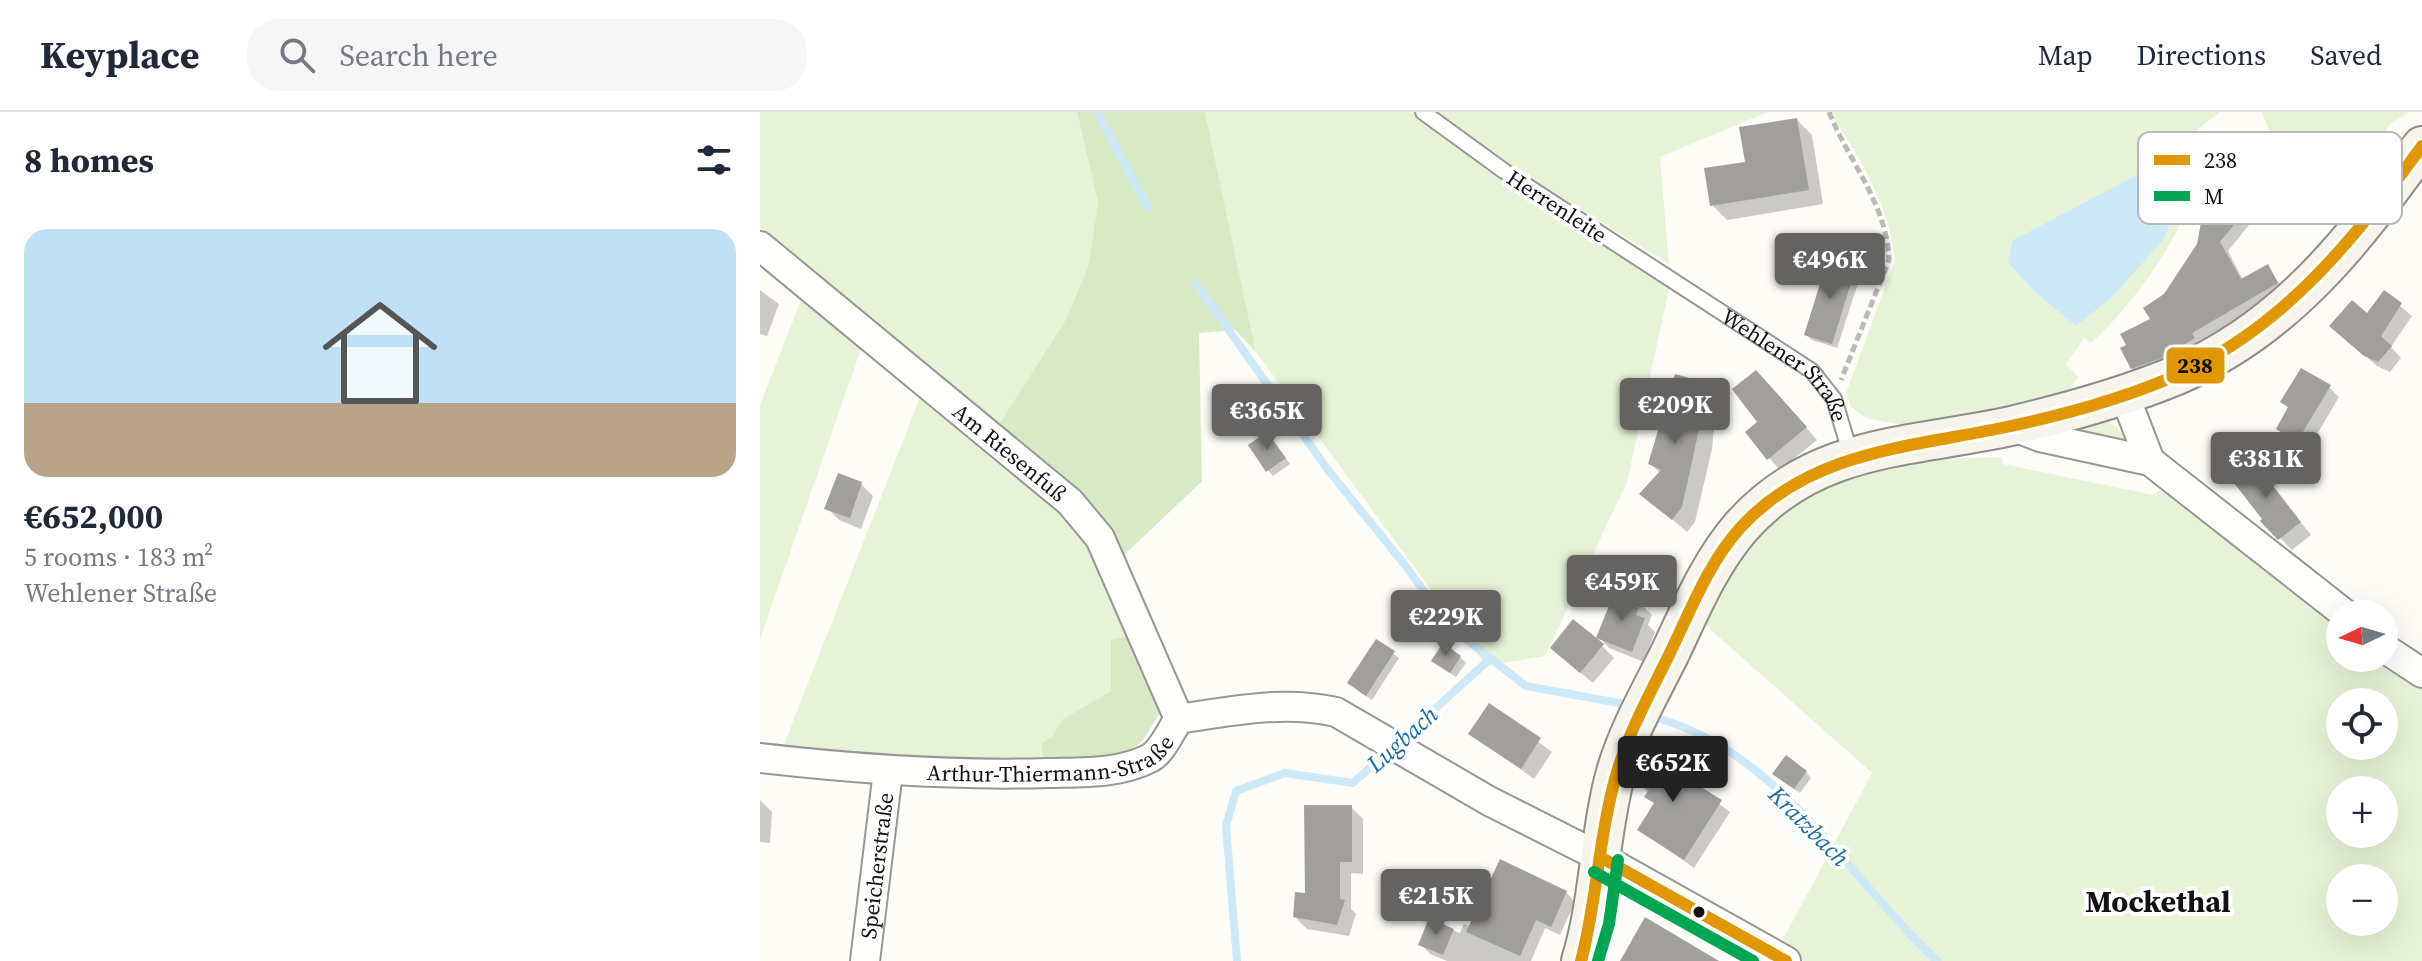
<!DOCTYPE html>
<meta charset="utf-8">
<style>
body{margin:0;font-family:"Source Serif 4",serif;background:#f6f6f7;color:#1f2937;height:100vh;display:flex;flex-direction:column;font-size:30px;white-space:nowrap}
*{box-sizing:border-box;margin:0}
p{font-size:26px;color:#747a83}
.icon{flex:none;width:44px;height:44px;fill:none;stroke:currentColor;stroke-width:2;stroke-linecap:round;stroke-linejoin:round}
.map{position:relative;flex:1;overflow:hidden}
.side{display:flex;flex-direction:column;background:#fff;width:760px}
.side>*{flex:none}
.needle{width:52px;rotate:265deg}
.controls{position:absolute;left:1566px;top:488px;display:grid;gap:16px}
.controls a{display:grid;place-items:center;width:72px;height:72px;border-radius:50%;background:#fff;box-shadow:0 8px 32px #0002;font-size:40px}
.price{position:absolute;translate:-50% -68px;padding:0 18px;border-radius:8px;background:#646362;color:#fff;font-size:26px;line-height:52px;filter:drop-shadow(0 2px 4px #0008)}
.price::after{content:'';position:absolute;left:50%;top:48px;width:24px;height:18px;margin-left:-12px;background:inherit;clip-path:polygon(0 0,100% 0,50% 100%)}
.price.selected{background:#222;color:#fff}
ul{padding:0;list-style:none}
li{display:grid;align-content:center;gap:16px;height:424px;padding:0 24px}
li+li{border-top:2px solid #e0e1e3}
li span{display:grid;place-items:center;height:248px;border-radius:24px;color:#555}
li>.icon{margin-inline-start:auto}
span .icon{width:144px;height:144px;fill:#fffc;stroke-width:1}
li b{font-size:34px}
h2{display:flex;justify-content:space-between;align-items:center;height:96px;padding:0 24px;font-size:34px}
header{display:flex;align-items:center;gap:48px;box-sizing:border-box;height:112px;padding:0 40px;background:#fff;border-bottom:2px solid #e0e1e3}
header strong{font-size:38px}
nav{display:flex;gap:44px;margin-inline-start:auto;font-size:28px}
.search{width:560px;height:72px;background:#f6f6f7;display:flex;align-items:center;gap:20px;box-sizing:border-box;padding:0 28px;border-radius:32px;color:#747a83;font-size:30px}
main{display:flex;flex:1;min-height:0}
.map>svg:first-child{display:block}
.green{fill:#e7f3d7;fill-rule:evenodd}
.forest{fill:#d8eac5}
.water{fill:#cde8f7}
.shadow{fill:#0003}
.lines{fill:none;stroke-linecap:round;stroke-linejoin:round}
.stream{stroke:#cde8f7;stroke-width:8}
.building{fill:#a19f9c}
.lane-casing{stroke:#979795;stroke-width:18}
.street-casing{stroke:#979795;stroke-width:32}
.secondary-casing{stroke:#8e8d8b;stroke-width:42}
.path{stroke:#b9b9b8;stroke-width:5;stroke-dasharray:8 4;stroke-linecap:butt}
.lane{stroke:#fffffe;stroke-width:14}
.street{stroke:#fffffe;stroke-width:28}
.secondary{stroke:#f6f4eb;stroke-width:38}
.bus-1-casing{stroke:#fff;stroke-width:18}
.bus-2-casing{stroke:#fff;stroke-width:18}
.bus-1{stroke:#e09702;stroke-width:12}
.bus-2{stroke:#00a651;stroke-width:12}
.bus-dot{fill:#111;stroke:#fff;stroke-width:3}
.labels{text-anchor:middle;dominant-baseline:central;stroke-width:8;stroke-linejoin:round;paint-order:stroke}
.street-label{font-size:22px;fill:#111;stroke:#fff}
.water-label{font-size:24px;font-style:italic;fill:#1768a6;stroke:#fff}
.district-label{font-size:30px;font-weight:bold;fill:#111;stroke:#fff}
.key{fill:#fff;stroke:#b8b8b8;stroke-width:2}
.key-label{font-size:22px;fill:#111}
.line-badge{stroke:#fff;stroke-width:3}
.pale-badge-label{font-size:22px;text-anchor:middle;font-weight:bold;fill:#111}
</style>
<header>
<strong>Keyplace</strong>
<div class="search"><svg class="icon" aria-label="search" viewBox="0 0 24 24"><circle cx="10" cy="10" r="6"/><path d="M15 15l6 6"/></svg>Search here</div>
<nav><a>Map</a><a>Directions</a><a>Saved</a></nav>
</header>
<main>
<section class="side">
<h2>8 homes<svg class="icon" aria-label="filters" viewBox="0 0 24 24"><path d="M4 7h16M4 17h16"/><circle cx="9" cy="7" r="2"/><circle cx="15" cy="17" r="2"/></svg></h2>
<ul>
<li><span style="background:linear-gradient(#bfe0f5 70%,#b9a48a 0)"><svg class="icon" aria-label="home" viewBox="0 0 24 24"><path d="M3 11l9-7 9 7M6 9v11h12V9"/></svg></span><div><b>€652,000</b><p>5 rooms · 183 m²</p><p>Wehlener Straße</p></div></li>
</ul>
</section>
<div class="map">
<svg width="1662" height="849" viewBox="0 0 1662 849">
<rect width="100%" height="100%" fill="#fdfcf7"/>
<g class="green">
<path d="M0,0H317L338,91L328,155L305,209L236,317L0,119Z"/>
<path d="M445,0H650L909,177L867,370L785,544L727,554L496,240Z"/>
<path d="M679,0H1008L900,45L909,152L749,53Z"/>
<path d="M1069,0H1460L1386,58L1253,128L1404,127L1419,90L1429,95C1405,146 1373,192 1331,231L1324,226L1306,252L1318,264L1307,283L1148,314L1106,306L1091,295L1086,281L1135,148C1130,95 1099,43 1069,0Z"/>
<path d="M1502,0H1650L1631,11L1577,86L1525,61Z"/>
<path d="M43,183L102,234L0,527V293Z"/>
<path d="M161,283L329,424L374,523L351,529V579L303,607L284,649H111L23,635Z"/>
<path d="M1336,307C1351,309 1362,315 1365,331L1292,321Z"/>
<path d="M1242,345L1243,352L1393,383L1405,374L1580,515V546H1622L1662,576V849H1044L1020,833L1112,661L943,511C961,483 978,448 1000,424C1065,352 1152,347 1242,345ZM1580,590H1624V634H1580ZM1580,678H1624V722H1580ZM1580,766H1624V810H1580Z"/>
</g>
<g class="forest">
<path d="M317,0H445L496,240L475,218L439,221L442,369L362,445L236,317L305,209L328,155L338,91Z"/>
<path d="M374,523L397,579L400,601L383,628L368,641L284,649L281,632L292,625L303,607L351,579V528Z"/>
</g>
<path class="water" d="M1386,58L1412,73L1419,90L1404,127L1352,185L1316,214L1272,177L1248,150L1253,128Z"/>
<g class="shadow">
<path d="M1037,8L1052,23L1063,92L967,108L952,93L987,52Z"/>
<path d="M1484,99L1493,108L1468,139L1483,168L1508,155L1525,180L1438,230L1442,235L1381,265L1372,256L1406,183Z"/>
<path d="M1095,156L1101,162L1077,236L1052,228L1046,223Z"/>
<path d="M0,178L19,192L7,224L0,222Z"/>
<path d="M1624,181L1652,204L1631,235L1641,246L1630,260L1617,254L1582,224L1608,204Z"/>
<path d="M943,272L957,286L952,337L935,410L927,420L882,382L900,361L890,351Z"/>
<path d="M1569,275L1579,285L1548,338L1518,317L1530,297L1522,290Z"/>
<path d="M1024,290L1057,328L1020,358L1009,346L1000,310Z"/>
<path d="M512,328L530,352L513,364L508,358Z"/>
<path d="M1493,351L1551,423L1532,438L1503,409Z"/>
<path d="M101,372L113,384L101,417L79,408L67,396Z"/>
<path d="M880,491L892,503L888,513L895,520L884,550L849,536L839,525Z"/>
<path d="M617,529L639,546L612,588L595,576Z"/>
<path d="M842,534L854,546L833,571L805,548Z"/>
<path d="M700,545L706,551L696,565L679,554Z"/>
<path d="M729,594L792,640L774,667L711,621Z"/>
<path d="M913,645L923,654L918,662L970,700L934,756L880,718L896,693L879,669Z"/>
<path d="M1046,660L1051,666L1040,681L1020,667Z"/>
<path d="M0,688L12,700L10,731L0,730Z"/>
<path d="M591,695L603,707V762L591,761V797L596,802L589,824L547,817L535,805Z"/>
<path d="M806,780L815,790L800,823L785,816L771,849H687L670,842L661,832L670,809L700,821L704,812L711,815Z"/>
</g>
<g class="lines">
<g class="stream">
<path d="M337,0L388,95"/>
<path d="M437,173L568,358L645,453L689,514L766,574L870,593"/>
<path d="M900,607C1020,641 1091,769 1177,849"/>
<path d="M477,849L466,714L476,679L525,661L593,671L730,547"/>
</g>
</g>
<g class="building">
<path d="M1037,6L1049,78L950,94L944,56L985,50L979,15Z"/>
<path d="M1449,68L1486,98L1460,130L1481,167L1508,152L1518,171L1432,221L1435,226L1404,245L1371,257L1360,236L1366,233L1360,222L1390,207L1383,196L1404,182L1437,132Z"/>
<path d="M1068,146L1096,155L1072,232L1044,223Z"/>
<path d="M1624,178L1642,191L1621,224L1632,234L1618,250L1604,244L1569,214L1592,188L1607,201Z"/>
<path d="M1541,256L1571,273L1537,330L1516,317L1528,295L1520,290Z"/>
<path d="M996,258L1047,315L1007,348L985,320L997,310L972,277Z"/>
<path d="M915,262L944,270L938,322L922,395L912,408L879,382L901,358L888,352Z"/>
<path d="M507,320L526,346L506,360L488,333Z"/>
<path d="M1493,348L1541,410L1518,428L1500,409L1502,407L1470,366Z"/>
<path d="M78,361L102,370L90,406L64,397Z"/>
<path d="M855,479L881,490L876,503L885,506L872,540L836,526Z"/>
<path d="M813,507L844,532L820,561L790,536Z"/>
<path d="M616,527L635,539L606,584L587,571Z"/>
<path d="M683,531L701,544L690,561L671,549Z"/>
<path d="M729,591L781,626L761,657L708,622Z"/>
<path d="M895,630L914,643L907,654L962,688L924,748L877,718L894,691L884,685L889,678L876,669L886,640Z"/>
<path d="M1026,643L1047,659L1034,677L1012,662Z"/>
<path d="M544,693H592V750H580V787L585,788L577,813L533,805L535,780L545,781Z"/>
<path d="M740,747L807,779L791,815L776,808L760,844L706,820Z"/>
<path d="M885,805L959,849H860Z"/>
<path d="M669,806L694,817L683,843L658,833Z"/>
</g>
<g class="lines">
<defs>
<g id="lane">
<path id="s1" d="M663,0L744,59L1052,259L1074,287L1091,343"/>
</g>
<g id="street">
<path id="s2" d="M0,134L310,390L340,426L419,607"/>
<path d="M1364,282L1390,349"/>
<path d="M1252,314L1280,325L1390,349L1585,502"/>
<path d="M1624,536L1662,561"/>
<path id="s3" d="M0,646C96,657 191,664 288,661C321,660 360,662 390,646C402,640 411,618 419,607C471,599 524,588 576,600L729,689L842,746L1026,849"/>
<path id="s4" d="M105,849L128,659"/>
</g>
<path id="secondary" d="M821,849C840,787 839,722 856,660C868,619 890,581 909,543C930,499 949,452 981,415C1055,331 1151,336 1251,314C1306,301 1364,285 1417,263C1527,216 1594,128 1662,34"/>
</defs>
<use href="#lane" class="lane-casing"/>
<use href="#street" class="street-casing"/>
<use href="#secondary" class="secondary-casing"/>
<path class="path" d="M1069,0C1089,50 1127,92 1129,148L1081,268"/>
<use href="#lane" class="lane"/>
<use href="#street" class="street"/>
<use href="#secondary" class="secondary"/>
<defs>
<g id="bus-1">
<path d="M842,746L1026,849"/>
<path d="M821,849C836,793 838,735 852,679C863,630 887,588 909,543C930,500 948,451 981,415C1053,337 1155,335 1251,314C1307,302 1365,286 1417,263C1524,216 1595,126 1662,34"/>
</g>
<g id="bus-2">
<path d="M834,760L993,849"/>
<path d="M838,849L849,812L858,748"/>
</g>
</defs>
<use href="#bus-1" class="bus-1-casing"/>
<use href="#bus-2" class="bus-2-casing"/>
<use href="#bus-1" class="bus-1"/>
<use href="#bus-2" class="bus-2"/>
</g>
<circle class="bus-dot" cx="939" cy="800" r="7"/>
<g class="labels">
<g class="street-label">
<text transform="translate(797 94) rotate(33)">Herrenleite</text>
<text stroke="none"><textPath href="#s1" startOffset="444">Wehlener Straße</textPath></text>
<text stroke="none"><textPath href="#s2" startOffset="324">Am Riesenfuß</textPath></text>
<text stroke="none"><textPath href="#s3" startOffset="294">Arthur-Thiermann-Straße</textPath></text>
<text stroke="none"><textPath href="#s4" startOffset="96">Speicherstraße</textPath></text>
</g>
<g class="water-label">
<text transform="translate(642 627) rotate(-42)">Lugbach</text>
<text transform="translate(1049 714) rotate(45)">Kratzbach</text>
</g>
<g class="district-label">
<text x="1398" y="789">Mockethal</text>
</g>
</g>
<rect x="1378" y="20" width="264" height="92" rx="12" class="key"/>
<rect x="1394" y="43" width="36" height="10" fill="#e09702"/>
<rect x="1394" y="79" width="36" height="10" fill="#00a651"/>
<g class="key-label">
<text x="1444" y="56">238</text>
<text x="1444" y="92">M</text>
</g>
<rect class="line-badge" x="1405" y="234" width="61" height="39" rx="8" fill="#e09702"/>
<g class="pale-badge-label">
<text x="1435" y="261">238</text>
</g>
</svg>
<div class="controls">
<a><svg class="needle" viewBox="-14 -14 28 28"><path d="M0-13l5 13h-10z" fill="#e53935"/><path d="M0 13l5-13h-10z" fill="#747a83"/></svg></a>
<a><svg class="icon" aria-label="locate" viewBox="0 0 24 24"><circle cx="12" cy="12" r="6"/><path d="M12 2v4M12 18v4M2 12h4M18 12h4"/></svg></a>
<a>+</a>
<a>−</a>
</div>
<b class="price" style="left:1070px;top:189px">€496K</b>
<b class="price" style="left:915px;top:334px">€209K</b>
<b class="price" style="left:507px;top:340px">€365K</b>
<b class="price" style="left:1506px;top:388px">€381K</b>
<b class="price" style="left:862px;top:511px">€459K</b>
<b class="price" style="left:686px;top:546px">€229K</b>
<b class="price selected" style="left:913px;top:692px">€652K</b>
<b class="price" style="left:676px;top:825px">€215K</b>
</div>
</main>
